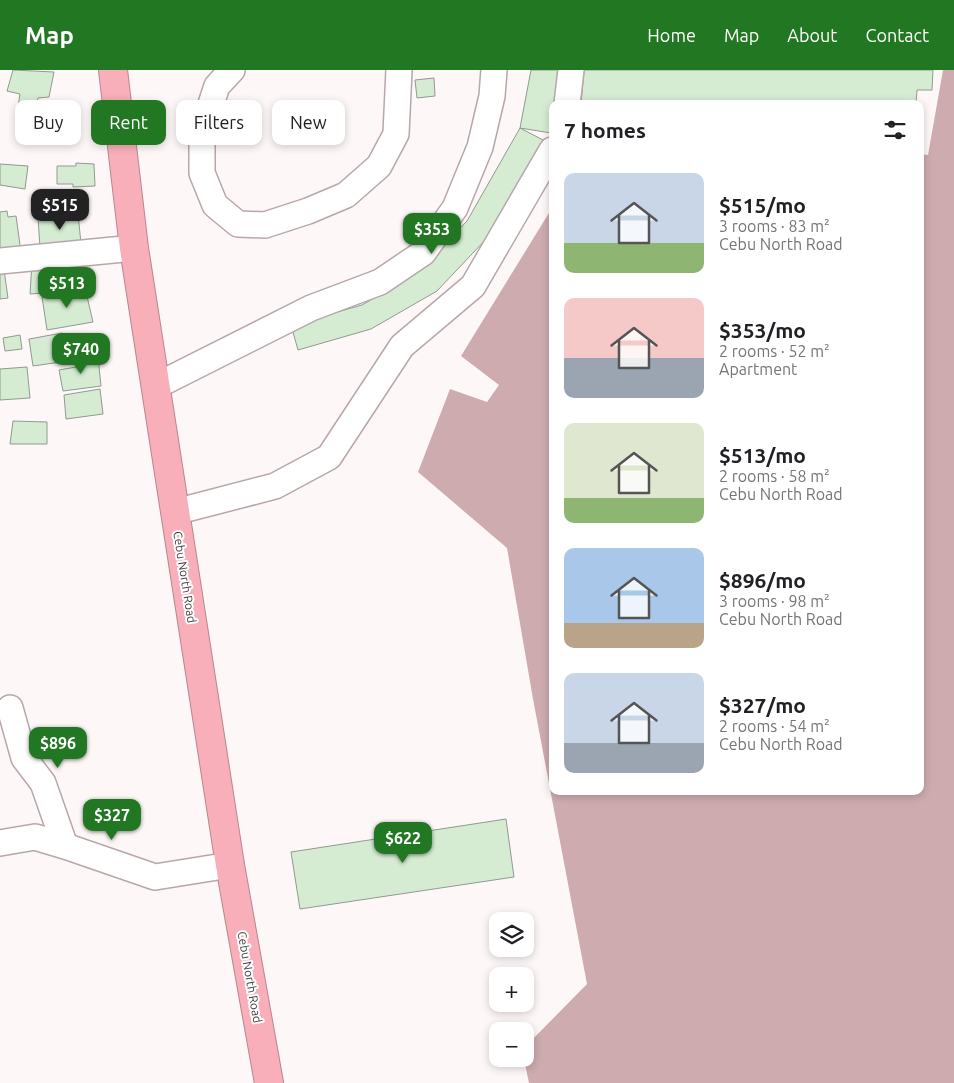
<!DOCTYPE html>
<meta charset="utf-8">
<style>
body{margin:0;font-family:Ubuntu,sans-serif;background:#f6f6f6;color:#202124;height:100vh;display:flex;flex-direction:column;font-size:19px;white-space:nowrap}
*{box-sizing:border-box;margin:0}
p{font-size:16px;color:#757577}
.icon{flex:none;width:28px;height:28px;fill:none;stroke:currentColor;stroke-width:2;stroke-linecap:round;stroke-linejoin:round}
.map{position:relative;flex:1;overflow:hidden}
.side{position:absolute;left:549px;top:30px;width:375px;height:695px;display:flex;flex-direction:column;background:#fff;border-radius:10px;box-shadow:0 2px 8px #0003}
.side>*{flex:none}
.banner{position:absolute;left:15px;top:30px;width:459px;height:45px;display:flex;gap:10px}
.controls{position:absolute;left:489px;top:842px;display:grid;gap:10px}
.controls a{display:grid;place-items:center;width:45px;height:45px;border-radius:10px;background:#fff;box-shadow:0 2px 8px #0003;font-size:25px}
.price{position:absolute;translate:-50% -42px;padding:0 11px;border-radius:10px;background:#272;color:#fff;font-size:16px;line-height:32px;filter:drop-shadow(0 1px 2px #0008)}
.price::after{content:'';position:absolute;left:50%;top:30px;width:15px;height:11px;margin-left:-8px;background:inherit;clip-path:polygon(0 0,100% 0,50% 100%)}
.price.active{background:#222;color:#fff}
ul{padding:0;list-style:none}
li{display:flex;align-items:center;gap:15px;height:125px;padding:0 15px}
li span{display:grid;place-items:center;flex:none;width:140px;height:100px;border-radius:10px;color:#555}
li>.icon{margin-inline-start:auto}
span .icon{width:60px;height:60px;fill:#fffc;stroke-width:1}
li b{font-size:21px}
h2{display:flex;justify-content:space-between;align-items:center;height:60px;padding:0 15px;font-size:21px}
.pill{padding:0 18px;border-radius:10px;background:#fff;box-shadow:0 2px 8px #0003;font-size:18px;line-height:45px}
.pill.active{background:#272;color:#fff}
header{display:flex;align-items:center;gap:30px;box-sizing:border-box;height:70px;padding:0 25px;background:#272;color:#fff}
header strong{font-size:24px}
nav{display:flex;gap:28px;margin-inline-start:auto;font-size:18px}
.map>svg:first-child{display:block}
.water{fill:#ceabaf}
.building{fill:#d5ecd3;stroke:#909a8f}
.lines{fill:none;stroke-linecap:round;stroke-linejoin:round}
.minor-casing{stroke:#b7a7a9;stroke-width:28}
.highway-casing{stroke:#b8868d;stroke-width:30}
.minor{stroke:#fff;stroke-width:25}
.highway{stroke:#f8afb9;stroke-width:28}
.labels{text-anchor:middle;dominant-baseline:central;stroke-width:4;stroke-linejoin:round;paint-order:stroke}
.street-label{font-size:12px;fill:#423b3c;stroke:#fff}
</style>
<header>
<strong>Map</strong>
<nav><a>Home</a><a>Map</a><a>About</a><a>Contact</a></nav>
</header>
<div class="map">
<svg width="954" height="1013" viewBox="0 0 954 1013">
<rect width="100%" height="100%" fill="#fef7f8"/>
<path class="water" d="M943,0H954V1013H529L524,989L525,977L587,914L533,629L507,478L418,402L450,319L487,332L499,315L461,286L552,138V721H920V84L928,85Z"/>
<g class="building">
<path d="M13,0L54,2L49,27L38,28L32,47L17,43L20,24L7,21Z"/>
<path d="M531,0H564L557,34H552L551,63L520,58Z"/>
<path d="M584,0H933L932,20H917L916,34H581Z"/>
<path d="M434,8L435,26L417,28L415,10Z"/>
<path d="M520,58L545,71L489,166L437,221L371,259L298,280L291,255L362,235L417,203L467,151Z"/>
<path d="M76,93L94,94L95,116L73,117V114H57V96H76Z"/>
<path d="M0,94L28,96L25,119L0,115Z"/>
<path d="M7,141L8,147L16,146L21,182L0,184V142Z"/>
<path d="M78,143L81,174L40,177L38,148L55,149L57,145Z"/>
<path d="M59,192L56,222L30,224L32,193Z"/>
<path d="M3,193L8,228L0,229V194Z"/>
<path d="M85,218L93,252L47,260L42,227Z"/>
<path d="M62,263L68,291L33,296L29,269Z"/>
<path d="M20,265L22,279L5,281L3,268Z"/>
<path d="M98,287L101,316L63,321L59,300L76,297L75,292Z"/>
<path d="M27,297L30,328L0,330V299Z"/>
<path d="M100,319L103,344L66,349L64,325Z"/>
<path d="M13,351L47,352V374H10Z"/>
<path d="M506,749L514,807L300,839L291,782Z"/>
</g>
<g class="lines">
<defs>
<g id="minor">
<path d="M232,0L217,16L202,61V103L215,135L238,154L265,155L308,141L346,125L379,96L396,64L399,0"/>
<path d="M567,34L571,0"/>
<path d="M0,191L134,178"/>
<path d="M156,316L311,238L380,212L423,183L455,138L480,77L492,26L494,0"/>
<path d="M175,442L275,416L329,387L402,276L473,216L552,80"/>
<path d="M10,638L24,688L43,713L65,776"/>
<path d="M0,773L35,767L65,776L155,807L230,795"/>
</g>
<path id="highway" d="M113,0L134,178L230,795L269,1013"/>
</defs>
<use href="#minor" class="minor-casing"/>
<use href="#highway" class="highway-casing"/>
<use href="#minor" class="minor"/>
<use href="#highway" class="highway"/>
</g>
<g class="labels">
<g class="street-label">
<text transform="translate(185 507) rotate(81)">Cebu North Road</text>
<text transform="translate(250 907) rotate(80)">Cebu North Road</text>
</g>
</g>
</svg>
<div class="controls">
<a><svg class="icon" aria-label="layers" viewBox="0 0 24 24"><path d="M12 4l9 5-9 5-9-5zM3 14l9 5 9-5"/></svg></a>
<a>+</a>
<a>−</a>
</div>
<b class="price active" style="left:60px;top:161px">$515</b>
<b class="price" style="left:432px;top:185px">$353</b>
<b class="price" style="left:67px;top:239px">$513</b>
<b class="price" style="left:81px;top:305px">$740</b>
<b class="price" style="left:58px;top:699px">$896</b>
<b class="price" style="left:112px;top:771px">$327</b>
<b class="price" style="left:403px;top:794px">$622</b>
<div class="banner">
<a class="pill">Buy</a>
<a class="pill active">Rent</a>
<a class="pill">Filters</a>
<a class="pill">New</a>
</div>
<section class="side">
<h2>7 homes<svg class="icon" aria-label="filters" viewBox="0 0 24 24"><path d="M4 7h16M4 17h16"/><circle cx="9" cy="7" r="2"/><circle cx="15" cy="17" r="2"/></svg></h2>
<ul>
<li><span style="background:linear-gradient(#c9d6e8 70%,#8fb573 0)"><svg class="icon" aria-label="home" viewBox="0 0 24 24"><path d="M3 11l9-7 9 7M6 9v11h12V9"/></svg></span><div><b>$515/mo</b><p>3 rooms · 83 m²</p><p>Cebu North Road</p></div></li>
<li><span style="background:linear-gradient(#f6c9c9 60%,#9aa5b1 0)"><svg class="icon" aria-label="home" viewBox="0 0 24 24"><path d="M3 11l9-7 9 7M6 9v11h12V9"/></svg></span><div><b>$353/mo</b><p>2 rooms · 52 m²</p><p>Apartment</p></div></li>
<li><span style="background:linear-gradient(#dfe7d0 75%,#8fb573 0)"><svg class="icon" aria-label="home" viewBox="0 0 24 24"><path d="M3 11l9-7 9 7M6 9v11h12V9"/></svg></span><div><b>$513/mo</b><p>2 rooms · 58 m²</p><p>Cebu North Road</p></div></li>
<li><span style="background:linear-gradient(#a9c7e8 75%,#b9a48a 0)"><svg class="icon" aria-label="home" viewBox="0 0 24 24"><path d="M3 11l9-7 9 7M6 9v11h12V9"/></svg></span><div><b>$896/mo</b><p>3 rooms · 98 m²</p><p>Cebu North Road</p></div></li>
<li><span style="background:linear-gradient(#c9d6e8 70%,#9aa5b1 0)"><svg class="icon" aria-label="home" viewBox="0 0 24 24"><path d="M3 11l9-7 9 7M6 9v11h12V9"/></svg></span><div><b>$327/mo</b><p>2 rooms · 54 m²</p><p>Cebu North Road</p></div></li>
</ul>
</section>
</div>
